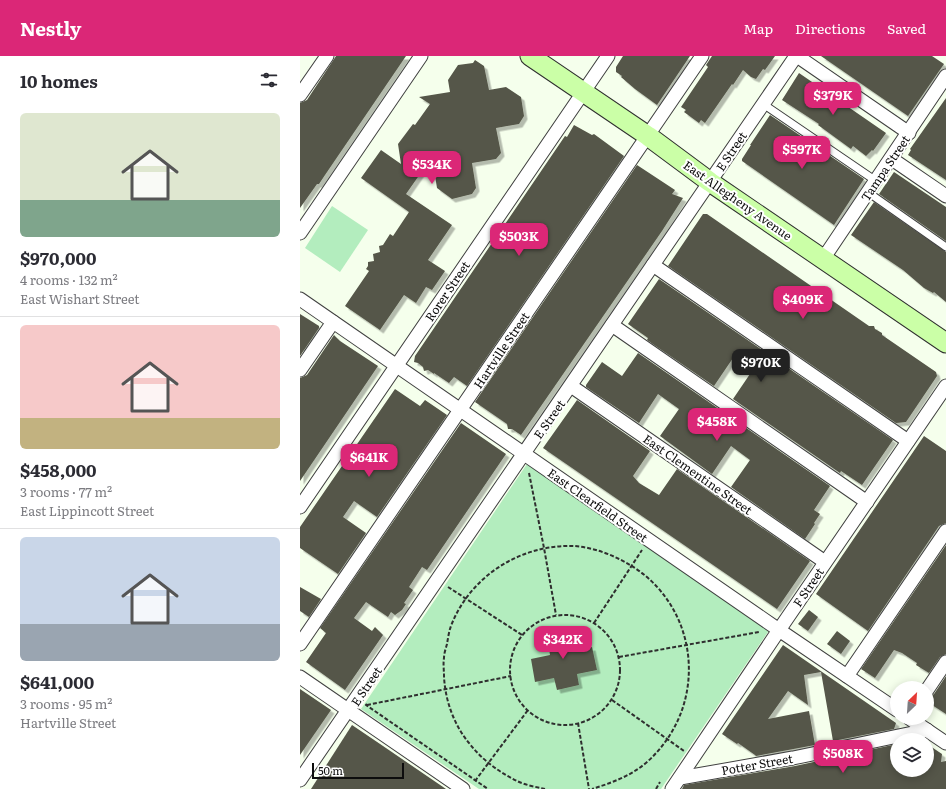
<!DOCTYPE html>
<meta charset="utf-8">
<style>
body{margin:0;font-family:Literata,serif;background:#f2f2f3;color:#2b2b33;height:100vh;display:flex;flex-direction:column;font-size:15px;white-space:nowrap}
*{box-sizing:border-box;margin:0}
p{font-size:13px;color:#7c7c81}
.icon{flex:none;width:22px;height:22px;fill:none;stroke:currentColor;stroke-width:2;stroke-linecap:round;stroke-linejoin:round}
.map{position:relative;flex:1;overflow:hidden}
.panel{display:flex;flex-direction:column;background:#fff;width:300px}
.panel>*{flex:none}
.needle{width:26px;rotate:25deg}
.buttons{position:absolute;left:590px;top:625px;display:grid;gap:8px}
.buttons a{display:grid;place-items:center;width:44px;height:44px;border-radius:50%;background:#fff;box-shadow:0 2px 10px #0003;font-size:20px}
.scale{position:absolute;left:12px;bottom:10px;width:92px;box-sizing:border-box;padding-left:4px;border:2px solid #0d0d0d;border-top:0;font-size:11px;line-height:14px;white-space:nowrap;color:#0d0d0d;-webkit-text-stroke:3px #fff;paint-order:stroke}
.price{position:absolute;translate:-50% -34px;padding:0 9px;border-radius:8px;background:#db2777;color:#fff;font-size:13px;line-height:26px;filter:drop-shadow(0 1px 2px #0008)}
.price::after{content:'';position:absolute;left:50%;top:24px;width:12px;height:9px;margin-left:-6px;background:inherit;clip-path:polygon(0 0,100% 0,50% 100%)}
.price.selected{background:#222;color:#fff}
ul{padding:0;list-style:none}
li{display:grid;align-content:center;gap:8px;height:212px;padding:0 20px}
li+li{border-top:1px solid #e1e1e2}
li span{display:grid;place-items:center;height:124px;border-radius:6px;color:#555}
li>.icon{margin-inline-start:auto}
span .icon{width:72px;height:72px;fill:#fffc;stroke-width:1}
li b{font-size:17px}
h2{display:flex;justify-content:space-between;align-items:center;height:48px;padding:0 20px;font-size:17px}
header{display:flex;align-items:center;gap:24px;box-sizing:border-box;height:56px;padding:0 20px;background:#db2777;color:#fff}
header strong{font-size:19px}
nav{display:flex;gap:22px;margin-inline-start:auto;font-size:14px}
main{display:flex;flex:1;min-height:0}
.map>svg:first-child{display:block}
.green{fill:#b3edbe}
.building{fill:#555648;filter:url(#shadow)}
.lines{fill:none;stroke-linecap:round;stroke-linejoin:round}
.lane-casing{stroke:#404040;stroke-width:9}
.street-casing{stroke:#404040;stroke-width:15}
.secondary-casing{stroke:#2f2f2f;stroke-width:21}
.path{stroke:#2f2f2f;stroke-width:2;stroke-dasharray:4 2;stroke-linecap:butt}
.lane{stroke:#fff;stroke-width:7}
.street{stroke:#fff;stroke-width:13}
.secondary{stroke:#cbffa7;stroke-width:19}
.labels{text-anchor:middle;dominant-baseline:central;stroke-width:4;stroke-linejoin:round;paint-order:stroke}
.street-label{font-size:12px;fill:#0d0d0d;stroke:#fff}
</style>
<header>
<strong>Nestly</strong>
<nav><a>Map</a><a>Directions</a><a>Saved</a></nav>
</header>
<main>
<section class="panel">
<h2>10 homes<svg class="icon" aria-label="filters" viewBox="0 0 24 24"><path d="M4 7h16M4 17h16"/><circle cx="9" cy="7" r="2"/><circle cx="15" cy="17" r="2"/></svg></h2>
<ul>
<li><span style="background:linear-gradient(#dfe7d0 70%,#7fa58c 0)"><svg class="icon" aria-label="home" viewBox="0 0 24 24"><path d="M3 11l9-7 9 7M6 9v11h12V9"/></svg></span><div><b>$970,000</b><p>4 rooms · 132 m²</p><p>East Wishart Street</p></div></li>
<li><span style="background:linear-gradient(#f6c9c9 75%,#c2b280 0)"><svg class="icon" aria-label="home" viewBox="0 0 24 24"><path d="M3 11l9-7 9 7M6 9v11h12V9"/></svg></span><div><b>$458,000</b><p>3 rooms · 77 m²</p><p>East Lippincott Street</p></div></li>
<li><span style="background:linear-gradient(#c9d6e8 70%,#9aa5b1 0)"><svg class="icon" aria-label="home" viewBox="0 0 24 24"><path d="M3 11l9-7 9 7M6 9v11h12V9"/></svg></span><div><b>$641,000</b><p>3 rooms · 95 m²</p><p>Hartville Street</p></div></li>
</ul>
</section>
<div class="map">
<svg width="646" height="733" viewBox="0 0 646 733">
<defs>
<filter id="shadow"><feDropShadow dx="3.5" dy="3.5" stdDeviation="0" flood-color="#0004"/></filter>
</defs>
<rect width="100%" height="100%" fill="#f5ffec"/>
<g class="green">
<path d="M32,150L68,174L40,216L5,192Z"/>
<path d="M227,408L470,573L361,733H179L61,653Z"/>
</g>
<g class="building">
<path d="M36,0H106L25,119L19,128H17L0,152V47L7,44Z"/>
<path d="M323,0H390L357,49L335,33L321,21L322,20L316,16V11Z"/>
<path d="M412,0H475L465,14L463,13L456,23L451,21L443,14L433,29L432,28L405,67L401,64L399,67L384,56L386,54L381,51L408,11L406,9Z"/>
<path d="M521,0H632L644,8L608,60Z"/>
<path d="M175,4L184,10L189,34L206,31L221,41L224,60L219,68L196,72L201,97L196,103L172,107L176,132L172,138L152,143L137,132L132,101L106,138L152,169L128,204L145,215L132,234L126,231L116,247L104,239L80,274L45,250L69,215L66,213L68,210V206L74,205L73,198L80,196L79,190L83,189L90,178L93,180L109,156L61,122L81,94L101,108L98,88L113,68L115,69L130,48L119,41L150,36L148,24L158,9L173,7Z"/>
<path d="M499,17L586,77L573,95L572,94L566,100L553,90L551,93L518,69L519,68L482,44Z"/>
<path d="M646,42V124L608,99L611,94L610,93Z"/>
<path d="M470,59L564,123L534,169L442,105V103L451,89H450Z"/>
<path d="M274,69L292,79L294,78L324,100L167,330L154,321L149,327L134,317V318L128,314L124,315L123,311L118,307L114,306L115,300L265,80L267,81Z"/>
<path d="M337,109L375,134L372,138L383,142L362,175L221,379L212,373H208L207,368L175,346Z"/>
<path d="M594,116L646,151V185L579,138Z"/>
<path d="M574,146L646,196V246L634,236L633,237L624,232L603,214L551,179Z"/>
<path d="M403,158H407L569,270H574L575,273L582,277V279L636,316L637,320L606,366L596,367L368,210Z"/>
<path d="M359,223L593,384L562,429L541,415L540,417L433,343L452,315L433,302L414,330L347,284L348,282L328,268Z"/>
<path d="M0,258L19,270V272L0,300Z"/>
<path d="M34,279L40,285L78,310L0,425V322L7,319Z"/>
<path d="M338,297L530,430L514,454L520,458L514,467L515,468L505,483L431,431L450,404L431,390L412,418L360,380L379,353L358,338L339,367L286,331V329L302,306L322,320Z"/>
<path d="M95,333L120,350L125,344L147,359L77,461L54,445L43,461L66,477L38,518L0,492V471Z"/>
<path d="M277,344L350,395L333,420L339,427L359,439L377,413L510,505L477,553L243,392Z"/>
<path d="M161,367L206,398L127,514L122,511L109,531L113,534L104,547L106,548L102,554L95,559L91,556L88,561L66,546L54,562L72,575L75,571L83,579L45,634L6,606L26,577L20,572Z"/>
<path d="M624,380L646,395V467L639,470L568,575L516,538Z"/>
<path d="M646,489V598L640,601L629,617L616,609L617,607L602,597L594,594L575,622L561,613Z"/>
<path d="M0,531L21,543L9,561L0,555Z"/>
<path d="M509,554L518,561L508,575L498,568Z"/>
<path d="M269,570L274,594L292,591L297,614L277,618L279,629L257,634L254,622L235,626L231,603L250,599L246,574Z"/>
<path d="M537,575L550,585L541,598L527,588Z"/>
<path d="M483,589L596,667L594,673L533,685L521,616L504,619L508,649L488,635L468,663L509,655L515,689L456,700L455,699L438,687L437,688L422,678Z"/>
<path d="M646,620V658L629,647L628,642L634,638Z"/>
<path d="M0,633L31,654L0,699Z"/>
<path d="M52,669L83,690L146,733H11Z"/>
<path d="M597,688V714H627V688L642,698L641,706L646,705V733H382L384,729L495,710Z"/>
</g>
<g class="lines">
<defs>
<g id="lane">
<path d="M463,48L576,125"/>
<path d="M569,137L646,191"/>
</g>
<g id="street">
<path d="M497,0L609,77"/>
<path d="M0,39L27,0"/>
<path d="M592,103L646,140"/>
<path d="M0,177L121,0"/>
<path d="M523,203L646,20"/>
<path d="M353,209L608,385"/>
<path d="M0,243L479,574L597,654"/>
<path d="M312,269L567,446"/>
<path d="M0,314L33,266"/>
<path d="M271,330L525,506"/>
<path d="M0,451L308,0"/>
<path d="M0,588L402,0"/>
<path d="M547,620L646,475"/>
<path d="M0,621L163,733"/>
<path d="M627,634L646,606"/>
<path d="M609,662L646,687"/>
<path d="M380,722L493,702L627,674"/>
<path d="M0,724L496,0"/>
<path d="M372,733L479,574L646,330"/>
</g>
<path id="secondary" d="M230,0L348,80L410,126L646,287"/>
</defs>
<use href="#lane" class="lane-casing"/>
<use href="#street" class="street-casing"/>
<use href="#secondary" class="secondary-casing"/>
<g class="path">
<path d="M229,417L244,492L256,559"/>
<path d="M148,531L222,579"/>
<circle cx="265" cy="614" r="55"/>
<path d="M294,567L342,494"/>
<path d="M319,601L459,576"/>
<path d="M312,644L384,695"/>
<path d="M67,648L66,649L188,733"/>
<path d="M67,649L211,620"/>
<path d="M278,667L289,733"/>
<path d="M175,725L228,654"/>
<path d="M245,733C236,731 225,729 217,725C199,716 182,704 169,687C154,669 145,644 144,620C144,614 143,608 144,602C144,597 146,592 147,588C148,582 149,575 151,570C170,520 221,488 274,490C289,491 305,496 319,503C399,541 413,647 347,706C331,720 311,727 292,733"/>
<path d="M356,733L360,726"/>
</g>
<use href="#lane" class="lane"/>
<use href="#street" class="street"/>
<use href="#secondary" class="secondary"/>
</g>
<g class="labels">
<g class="street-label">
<text transform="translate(431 95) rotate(-56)">E Street</text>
<text transform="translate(585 112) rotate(-56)">Tampa Street</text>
<text transform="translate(438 144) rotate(35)">East Allegheny Avenue</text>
<text transform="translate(147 235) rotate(-56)">Rorer Street</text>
<text transform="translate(201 294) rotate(-56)">Hartville Street</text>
<text transform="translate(249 363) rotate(-55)">E Street</text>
<text transform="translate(398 418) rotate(35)">East Clementine Street</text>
<text transform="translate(298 449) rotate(35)">East Clearfield Street</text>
<text transform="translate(508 531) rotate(-56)">F Street</text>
<text transform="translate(66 630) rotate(-56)">E Street</text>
<text transform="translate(457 708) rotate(-10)">Potter Street</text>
</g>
</g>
</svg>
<div class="buttons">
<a><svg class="needle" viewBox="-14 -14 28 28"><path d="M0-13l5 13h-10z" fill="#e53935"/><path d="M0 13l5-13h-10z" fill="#7c7c81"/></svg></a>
<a><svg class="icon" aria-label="layers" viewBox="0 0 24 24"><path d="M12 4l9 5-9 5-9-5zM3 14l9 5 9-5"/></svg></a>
</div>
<div class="scale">50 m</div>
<b class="price" style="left:533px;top:60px">$379K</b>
<b class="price" style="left:502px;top:114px">$597K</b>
<b class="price" style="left:132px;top:129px">$534K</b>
<b class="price" style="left:219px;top:201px">$503K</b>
<b class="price" style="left:503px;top:264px">$409K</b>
<b class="price selected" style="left:461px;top:327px">$970K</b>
<b class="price" style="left:417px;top:386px">$458K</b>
<b class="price" style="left:69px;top:422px">$641K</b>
<b class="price" style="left:263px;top:604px">$342K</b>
<b class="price" style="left:543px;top:718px">$508K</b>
</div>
</main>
